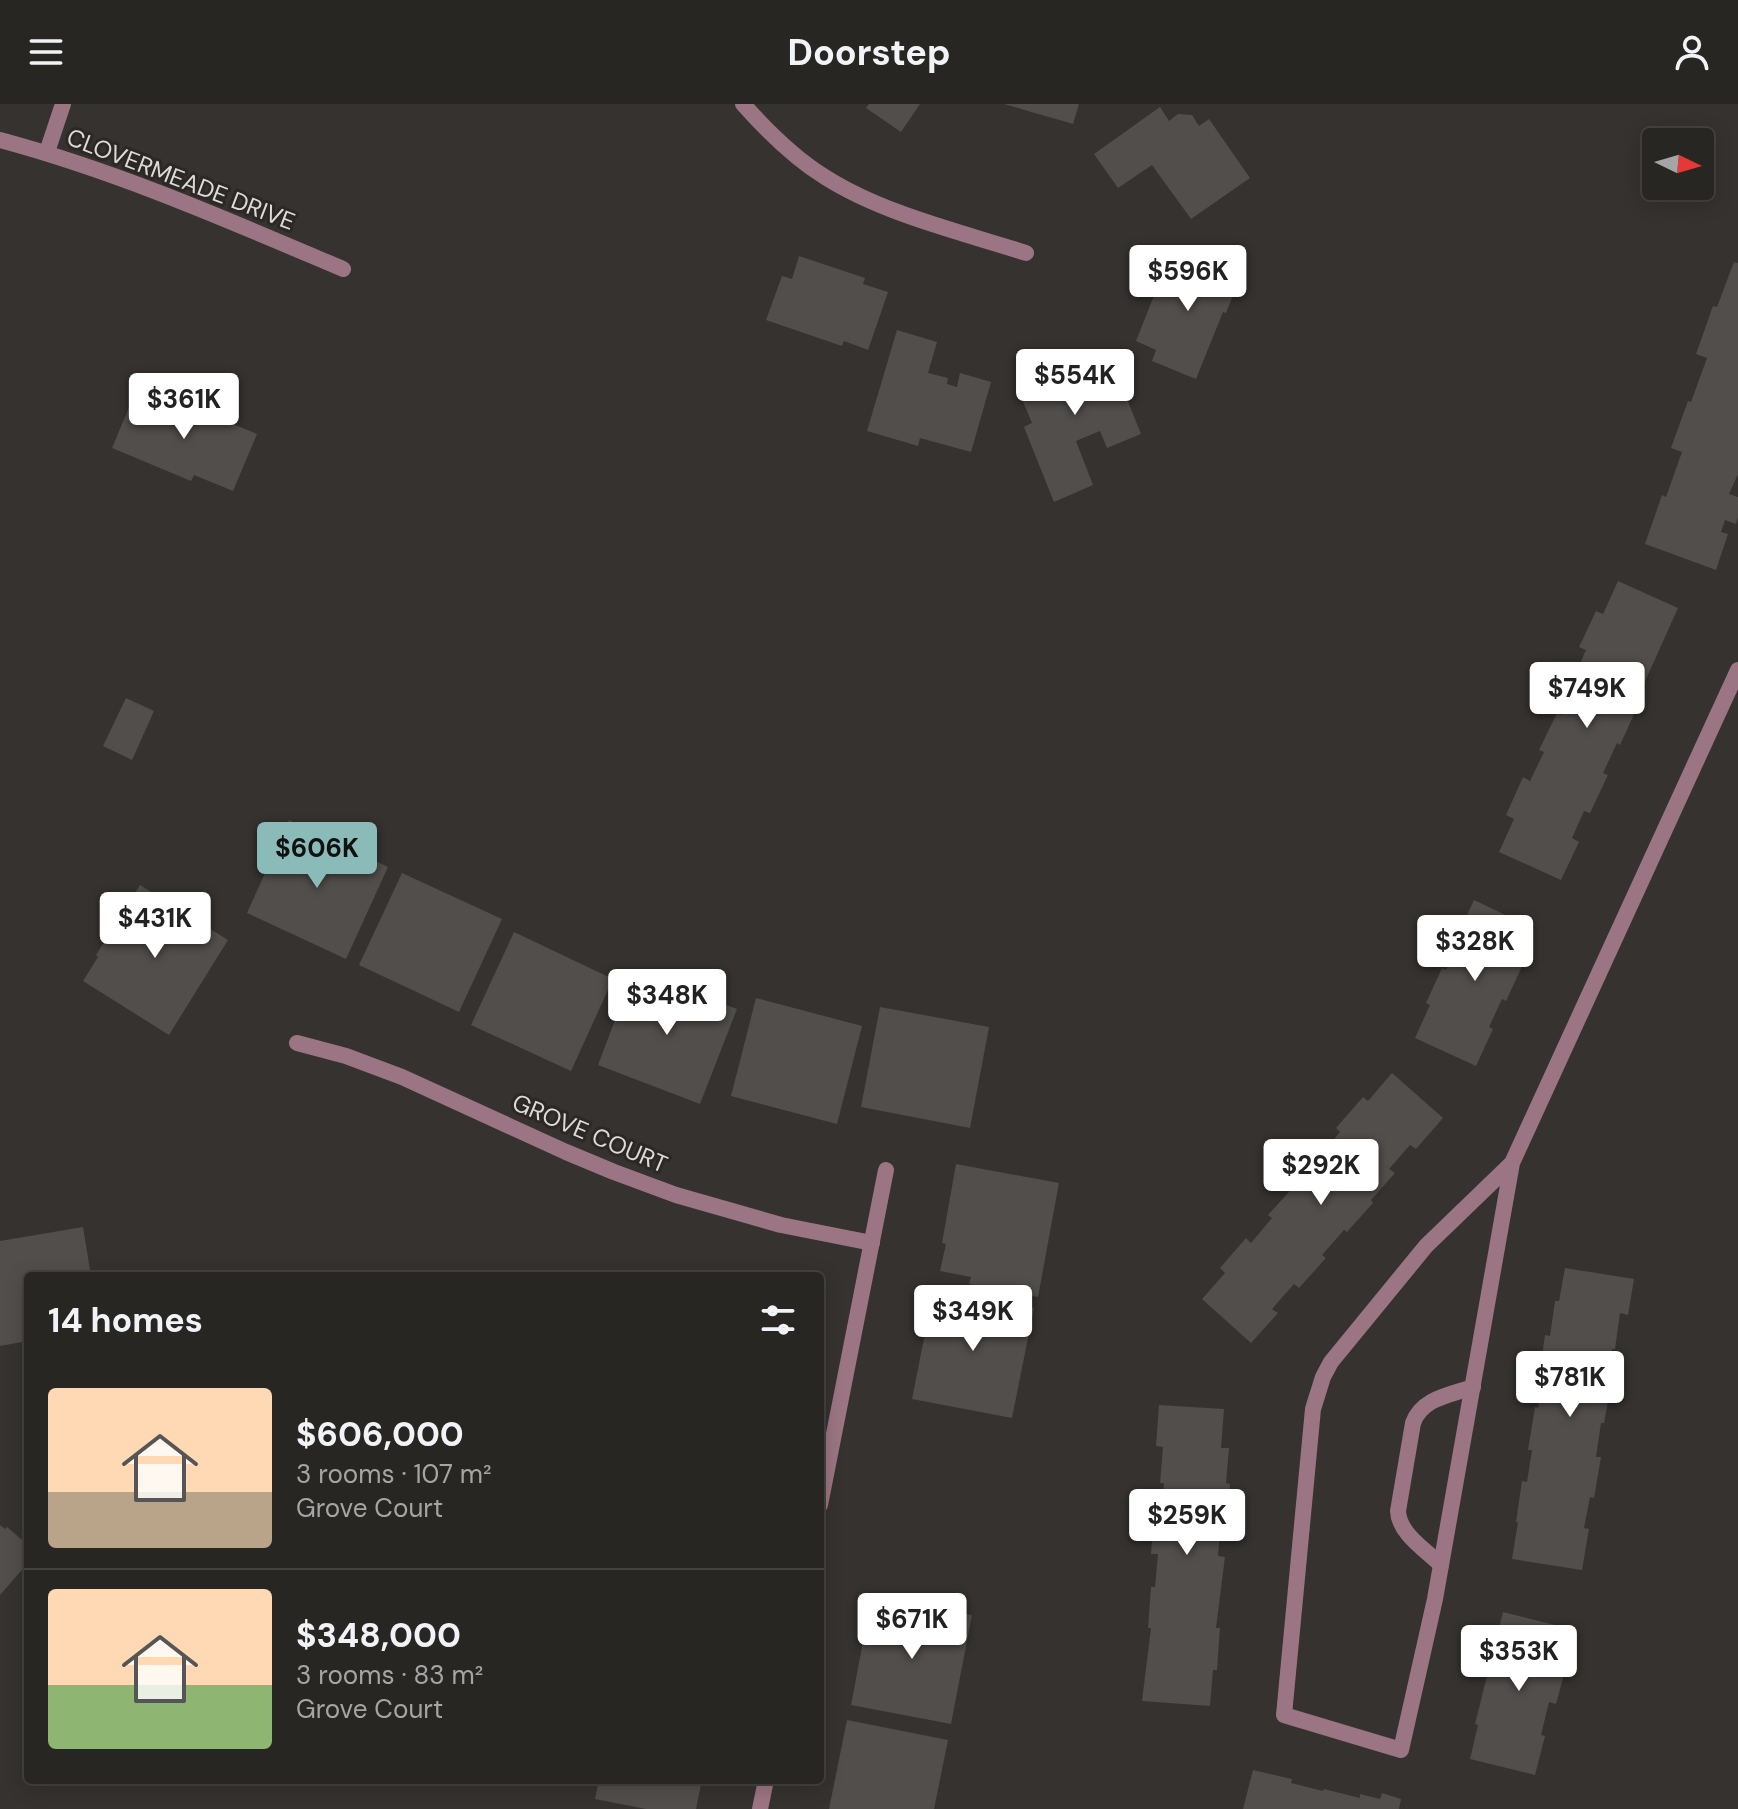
<!DOCTYPE html>
<meta charset="utf-8">
<style>
body{margin:0;font-family:"DM Sans",sans-serif;background:#343230;color:#f1f3f6;height:100vh;display:flex;flex-direction:column;font-size:30px;white-space:nowrap}
*{box-sizing:border-box;margin:0}
p{font-size:26px;color:#a5a5a6}
.icon{flex:none;width:44px;height:44px;fill:none;stroke:currentColor;stroke-width:2;stroke-linecap:round;stroke-linejoin:round}
.map{position:relative;flex:1;overflow:hidden}
.sheet{position:absolute;left:24px;top:1168px;width:800px;height:512px;display:flex;flex-direction:column;background:#282623;border-radius:8px;box-shadow:0 4px 20px #0003,0 0 0 2px #444341}
.sheet>*{flex:none}
.needle{width:52px;rotate:95deg}
.controls{position:absolute;left:1642px;top:24px;display:grid;gap:16px}
.controls a{display:grid;place-items:center;width:72px;height:72px;border-radius:8px;background:#282623;box-shadow:0 4px 20px #0003,0 0 0 2px #444341;font-size:40px}
.price{position:absolute;translate:-50% -68px;padding:0 18px;border-radius:8px;background:#fff;color:#222;font-size:26px;line-height:52px;filter:drop-shadow(0 2px 4px #0008)}
.price::after{content:'';position:absolute;left:50%;top:48px;width:24px;height:18px;margin-left:-12px;background:inherit;clip-path:polygon(0 0,100% 0,50% 100%)}
.price.selected{background:#8bbbb9;color:#111}
ul{padding:0;list-style:none}
li{display:flex;align-items:center;gap:24px;height:200px;padding:0 24px}
li+li{border-top:2px solid #444341}
li span{display:grid;place-items:center;flex:none;width:224px;height:160px;border-radius:8px;color:#555}
li>.icon{margin-inline-start:auto}
span .icon{width:96px;height:96px;fill:#fffc;stroke-width:1}
li b{font-size:34px}
h2{display:flex;justify-content:space-between;align-items:center;height:96px;padding:0 24px;font-size:34px}
header{display:flex;justify-content:space-between;align-items:center;height:104px;padding:0 24px;background:#282623;font-size:36px;font-weight:700}
.map>svg:first-child{display:block}
.building{fill:#524e4b}
.lines{fill:none;stroke-linecap:round;stroke-linejoin:round}
.lane{stroke:#9b7583;stroke-width:16}
.street{stroke:#9b7583;stroke-width:16}
.labels{text-anchor:middle;dominant-baseline:central;stroke-width:6;stroke-linejoin:round;paint-order:stroke}
.street-label{font-size:24px;fill:#dddbd9;stroke:#2b2825}
</style>
<header><svg class="icon" aria-label="menu" viewBox="0 0 24 24"><path d="M4 6h16M4 12h16M4 18h16"/></svg>Doorstep<svg class="icon" aria-label="person" viewBox="0 0 24 24"><circle cx="12" cy="8" r="4"/><path d="M4 21q1-7 8-7t8 7"/></svg></header>
<div class="map">
<svg width="1738" height="1705" viewBox="0 0 1738 1705">
<rect width="100%" height="100%" fill="#35322f"/>
<g class="building">
<path d="M869,0H920L901,28L866,4Z"/>
<path d="M1004,0H1079L1073,20Z"/>
<path d="M1160,3L1169,17L1178,10L1192,11L1199,22L1209,15L1250,74L1191,115L1152,61L1118,84L1094,50Z"/>
<path d="M1191,144L1235,162L1227,182L1235,186L1226,209L1223,208L1196,275L1152,257L1156,246L1136,237L1163,169L1178,176Z"/>
<path d="M799,152L865,174L863,180L888,188L868,246L844,237L842,242L766,216L782,172L792,175Z"/>
<path d="M1734,158L1738,159V370L1729,390L1738,393V413L1736,420L1725,416L1721,428L1728,430L1716,466L1645,440L1662,391L1666,393L1682,348L1671,344L1688,297L1691,298L1707,254L1696,250L1713,202L1717,203Z"/>
<path d="M897,226L937,238L928,269L948,274L947,280L957,283L960,269L991,278L971,348L920,334L918,342L867,327Z"/>
<path d="M1085,245L1090,256L1108,248L1141,330L1107,344L1100,327L1076,337L1093,381L1054,398L1024,323L1032,319L1018,286L1037,279L1032,267Z"/>
<path d="M137,284L226,321L228,318L257,330L233,387L194,371L191,377L112,344Z"/>
<path d="M1618,477L1678,504L1633,604L1636,606L1620,641L1617,639L1603,669L1608,671L1590,709L1584,707L1572,734L1579,738L1561,776L1499,748L1514,715L1506,711L1523,673L1530,677L1544,648L1539,646L1557,609L1561,611L1574,581L1571,580L1586,546L1579,543L1596,507L1603,510Z"/>
<path d="M126,594L154,607L132,656L103,642Z"/>
<path d="M289,716L388,763L346,855L247,809Z"/>
<path d="M402,769L502,815L459,908L359,861Z"/>
<path d="M140,781L228,836L169,931L83,877L98,853L96,851Z"/>
<path d="M1474,796L1533,824L1519,857L1524,858L1506,897L1502,895L1489,923L1493,925L1476,962L1415,934L1430,901L1426,899L1442,864L1446,866L1461,834L1457,833Z"/>
<path d="M514,828L613,875L571,967L471,921Z"/>
<path d="M634,866L737,905L700,1000L598,961Z"/>
<path d="M756,894L862,922L837,1020L731,992Z"/>
<path d="M880,903L989,923L970,1024L861,1003Z"/>
<path d="M1392,969L1443,1014L1416,1045L1410,1041L1389,1065L1395,1069L1371,1096L1373,1099L1347,1128L1344,1126L1322,1151L1326,1154L1299,1184L1294,1180L1272,1205L1278,1209L1251,1239L1202,1195L1225,1169L1220,1164L1246,1134L1251,1139L1272,1114L1268,1111L1296,1080L1299,1082L1321,1058L1318,1055L1340,1028L1336,1024L1363,993L1368,997Z"/>
<path d="M956,1060L1059,1079L1038,1193L969,1180L971,1173L940,1167L946,1140L942,1139Z"/>
<path d="M83,1123L91,1172H28V1237L0,1242V1137Z"/>
<path d="M1565,1164L1634,1175L1628,1211L1620,1209L1615,1245H1612L1606,1280L1611,1281L1604,1319H1601L1596,1353H1601L1594,1394L1590,1393L1584,1424L1589,1425L1582,1466L1512,1455L1518,1418H1516L1522,1377L1527,1378L1532,1346H1528L1535,1303L1538,1304L1543,1274L1539,1273L1545,1231L1550,1232L1555,1197H1559Z"/>
<path d="M934,1184L1034,1204L1012,1314L912,1295Z"/>
<path d="M1159,1301L1224,1305L1221,1344H1229L1226,1379L1230,1380L1228,1418L1221,1417L1218,1452L1225,1453L1216,1524H1220L1217,1566H1213L1210,1602L1142,1597L1151,1524H1148L1151,1483H1155L1158,1450H1151L1154,1409H1161L1164,1379H1160L1163,1343L1156,1342Z"/>
<path d="M0,1421L5,1425L7,1423L28,1441V1459L0,1491Z"/>
<path d="M890,1495L972,1511L951,1620L851,1601L870,1501L889,1505Z"/>
<path d="M1503,1508L1567,1524L1558,1562L1566,1563L1556,1600L1549,1598L1541,1631L1545,1632L1535,1671L1470,1655L1478,1621L1475,1620Z"/>
<path d="M847,1616L948,1636L934,1705H829Z"/>
<path d="M1253,1666L1292,1675L1291,1679L1323,1687L1324,1685L1360,1694V1690L1380,1695L1382,1689L1401,1695L1399,1705H1243Z"/>
<path d="M599,1676H702L696,1705H646L595,1695Z"/>
</g>
<g class="lines">
<g class="lane">
<path d="M1512,1059L1426,1142L1331,1258L1323,1273L1313,1305L1284,1611L1401,1646L1435,1495L1512,1059L1738,566"/>
<path d="M1441,1461C1426,1446 1399,1430 1398,1407L1413,1319C1422,1294 1450,1291 1473,1283"/>
</g>
<g class="street">
<path d="M743,0C767,27 794,54 825,73C883,110 961,128 1026,149"/>
<path d="M0,36C119,68 230,117 343,165"/>
<path d="M47,48L63,0"/>
<path d="M297,939L346,952L402,973L566,1048L614,1068L676,1091L781,1121L872,1139"/>
<path d="M820,1401L886,1066"/>
<path d="M760,1705L766,1676"/>
</g>
</g>
<g class="labels">
<g class="street-label">
<text transform="translate(181 75) rotate(21)">CLOVERMEADE DRIVE</text>
<text transform="translate(590 1029) rotate(23)">GROVE COURT</text>
</g>
</g>
</svg>
<div class="controls">
<a><svg class="needle" viewBox="-14 -14 28 28"><path d="M0-13l5 13h-10z" fill="#e53935"/><path d="M0 13l5-13h-10z" fill="#a5a5a6"/></svg></a>
</div>
<b class="price" style="left:1188px;top:209px">$596K</b>
<b class="price" style="left:1075px;top:313px">$554K</b>
<b class="price" style="left:184px;top:337px">$361K</b>
<b class="price" style="left:1587px;top:626px">$749K</b>
<b class="price selected" style="left:317px;top:786px">$606K</b>
<b class="price" style="left:155px;top:856px">$431K</b>
<b class="price" style="left:1475px;top:879px">$328K</b>
<b class="price" style="left:667px;top:933px">$348K</b>
<b class="price" style="left:1321px;top:1103px">$292K</b>
<b class="price" style="left:973px;top:1249px">$349K</b>
<b class="price" style="left:1570px;top:1315px">$781K</b>
<b class="price" style="left:1187px;top:1453px">$259K</b>
<b class="price" style="left:912px;top:1557px">$671K</b>
<b class="price" style="left:1519px;top:1589px">$353K</b>
<section class="sheet">
<h2>14 homes<svg class="icon" aria-label="filters" viewBox="0 0 24 24"><path d="M4 7h16M4 17h16"/><circle cx="9" cy="7" r="2"/><circle cx="15" cy="17" r="2"/></svg></h2>
<ul>
<li><span style="background:linear-gradient(#ffd9b3 65%,#b9a48a 0)"><svg class="icon" aria-label="home" viewBox="0 0 24 24"><path d="M3 11l9-7 9 7M6 9v11h12V9"/></svg></span><div><b>$606,000</b><p>3 rooms · 107 m²</p><p>Grove Court</p></div></li>
<li><span style="background:linear-gradient(#ffd9b3 60%,#8fb573 0)"><svg class="icon" aria-label="home" viewBox="0 0 24 24"><path d="M3 11l9-7 9 7M6 9v11h12V9"/></svg></span><div><b>$348,000</b><p>3 rooms · 83 m²</p><p>Grove Court</p></div></li>
</ul>
</section>
</div>
